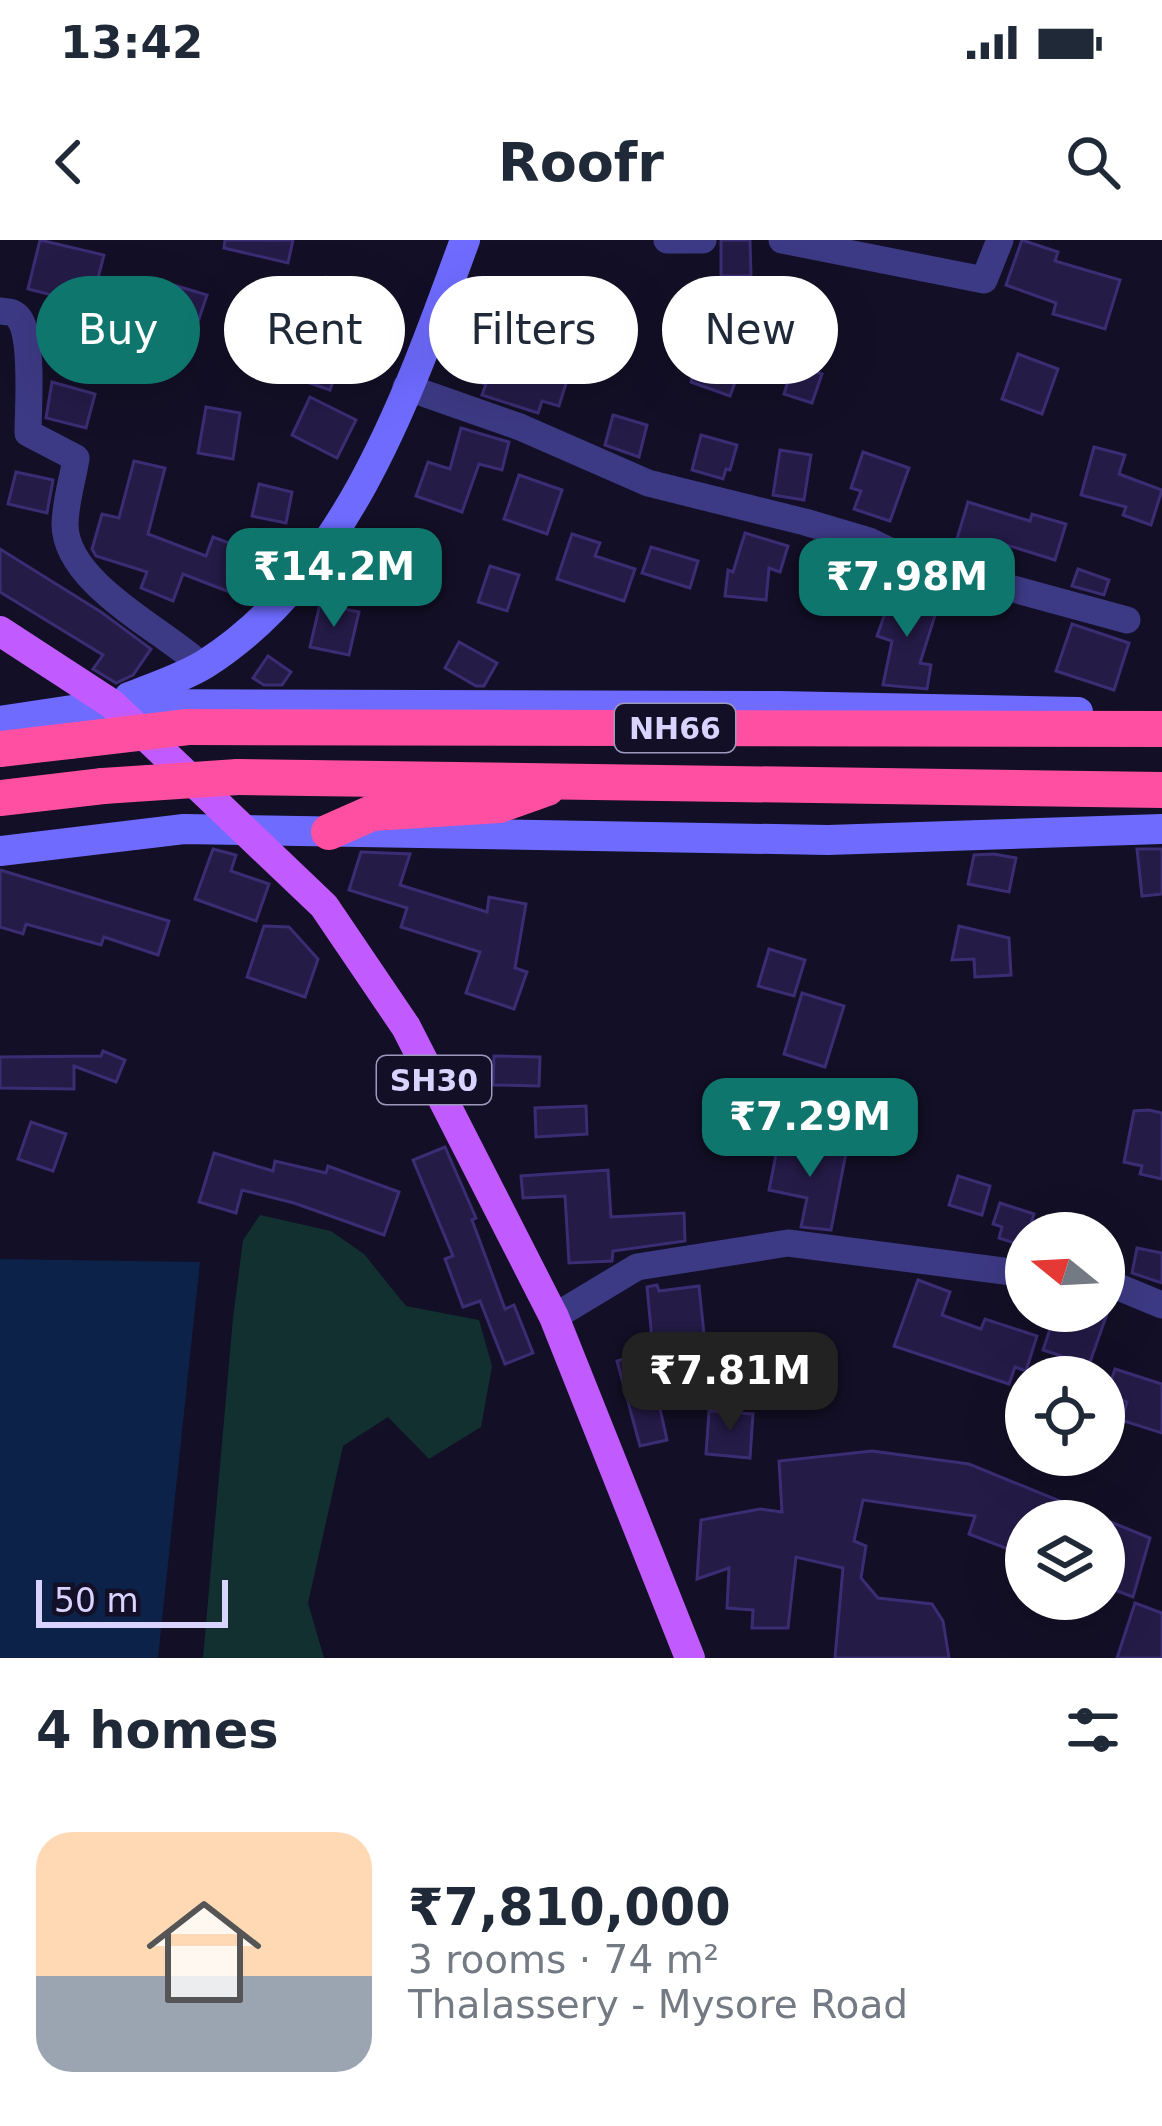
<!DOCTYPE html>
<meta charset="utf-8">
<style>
body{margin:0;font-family:"DejaVu Sans",sans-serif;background:#f6f6f7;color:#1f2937;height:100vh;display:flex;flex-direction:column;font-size:45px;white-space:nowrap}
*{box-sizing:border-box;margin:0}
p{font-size:39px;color:#747a83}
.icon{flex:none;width:66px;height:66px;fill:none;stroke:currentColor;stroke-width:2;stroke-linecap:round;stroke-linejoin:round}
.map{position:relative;height:1418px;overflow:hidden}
.panel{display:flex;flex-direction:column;background:#fff;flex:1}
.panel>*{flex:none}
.guide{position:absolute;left:36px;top:36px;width:1092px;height:108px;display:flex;gap:24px}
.needle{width:78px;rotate:288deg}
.tools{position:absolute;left:1005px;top:972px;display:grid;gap:24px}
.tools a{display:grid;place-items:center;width:120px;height:120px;border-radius:50%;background:#fff;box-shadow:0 12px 48px #0002;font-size:60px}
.scale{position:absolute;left:36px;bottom:30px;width:192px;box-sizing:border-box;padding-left:12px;border:6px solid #d9d4ff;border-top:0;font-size:33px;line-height:42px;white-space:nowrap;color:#d9d4ff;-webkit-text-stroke:9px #130f26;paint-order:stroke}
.price{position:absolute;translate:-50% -102px;padding:0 27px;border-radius:24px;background:#0f766e;color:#fff;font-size:39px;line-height:78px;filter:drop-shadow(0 3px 6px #0008)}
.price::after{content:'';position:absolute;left:50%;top:72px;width:36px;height:27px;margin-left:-18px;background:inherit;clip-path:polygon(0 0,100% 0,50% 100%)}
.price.on{background:#222;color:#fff}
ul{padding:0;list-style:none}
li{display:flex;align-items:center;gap:36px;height:300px;padding:0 36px}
li span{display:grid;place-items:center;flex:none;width:336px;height:240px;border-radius:36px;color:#555}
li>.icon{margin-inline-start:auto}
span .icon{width:144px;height:144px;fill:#fffc;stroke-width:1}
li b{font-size:51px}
h2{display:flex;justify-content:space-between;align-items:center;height:144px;padding:0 36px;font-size:51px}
.chip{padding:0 42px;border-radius:54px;background:#fff;box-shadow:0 12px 48px #0002;font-size:42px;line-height:108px}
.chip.on{background:#0f766e;color:#fff}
.status{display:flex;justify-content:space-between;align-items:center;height:84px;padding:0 60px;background:#fff;direction:ltr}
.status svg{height:33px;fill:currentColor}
header{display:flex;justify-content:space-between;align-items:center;height:156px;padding:0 36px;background:#fff;font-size:54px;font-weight:700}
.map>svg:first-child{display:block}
.green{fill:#12302f}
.water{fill:#0c2248}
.building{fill:#241b47;stroke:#3b2d73;stroke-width:3}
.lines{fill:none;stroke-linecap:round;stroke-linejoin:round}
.street{stroke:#3d3a85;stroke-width:27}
.secondary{stroke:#6f6bff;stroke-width:30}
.primary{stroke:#c25bff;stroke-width:30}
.highway{stroke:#ff4fa3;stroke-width:36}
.highway-bridge{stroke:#ff4fa3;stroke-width:36}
.labels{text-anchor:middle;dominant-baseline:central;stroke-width:9;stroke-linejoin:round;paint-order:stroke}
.shield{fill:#130f26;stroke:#9e99be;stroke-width:3}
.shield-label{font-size:30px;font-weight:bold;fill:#d9d4ff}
</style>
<div class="status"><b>13:42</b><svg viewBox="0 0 49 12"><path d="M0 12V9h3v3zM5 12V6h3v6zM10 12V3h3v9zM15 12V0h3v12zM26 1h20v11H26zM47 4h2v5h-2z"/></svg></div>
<header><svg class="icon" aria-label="back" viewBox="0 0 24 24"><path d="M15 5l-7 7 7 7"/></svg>Roofr<svg class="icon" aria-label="search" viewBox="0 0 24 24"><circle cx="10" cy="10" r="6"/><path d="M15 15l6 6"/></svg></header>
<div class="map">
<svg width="1162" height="1418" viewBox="0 0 1162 1418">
<rect width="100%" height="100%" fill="#130f26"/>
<path class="green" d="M260,975L331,991L364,1014L406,1066L479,1080L492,1126L481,1187L429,1219L388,1177L343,1206L308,1363L324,1418H203L233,1078L243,1000Z"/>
<path class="water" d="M0,1019L200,1022L158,1418H0Z"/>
<g class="building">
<path d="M40,0L104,15L91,65L28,49Z"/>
<path d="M225,0H293L288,23L224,8Z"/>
<path d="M721,0H750L751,36H721Z"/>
<path d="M1022,0L1058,12L1055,21L1120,40L1105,89L1053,74L1056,63L1006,45Z"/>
<path d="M326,37L359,46L341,106L345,107L330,150L281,133L296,90L308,94Z"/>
<path d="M157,40L207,55L195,91L146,76Z"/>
<path d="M760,54L796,64L786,99L749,88Z"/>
<path d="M531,88L566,98L557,130L569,134L559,166L542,161L538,173L482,155L486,144L463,138L472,108L494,115L500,97L526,105Z"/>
<path d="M707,97L746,112L730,156L691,142Z"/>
<path d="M1018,114L1058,129L1042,174L1002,159Z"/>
<path d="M793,125L822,134L812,163L784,154Z"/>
<path d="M52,142L95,154L86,188L46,178Z"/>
<path d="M310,157L356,180L337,218L292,195Z"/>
<path d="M206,167L240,173L233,219L198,213Z"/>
<path d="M613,175L647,185L639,217L605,205Z"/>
<path d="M461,188L509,202L502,230L479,224L462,272L416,256L428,222L450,229Z"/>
<path d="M701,195L737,205L730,230L726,229L723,239L692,230Z"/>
<path d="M1094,207L1125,215L1119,234L1162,250L1151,285L1123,275L1126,267L1081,255Z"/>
<path d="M780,210L811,215L804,260L773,255Z"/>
<path d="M863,212L909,228L890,281L854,269L861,251L851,248Z"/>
<path d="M134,221L165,228L148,294L206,316L213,297L248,310L232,353L183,334L173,361L141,348L147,332L96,316L92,309L102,274L119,278Z"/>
<path d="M16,232L53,240L47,273L8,264Z"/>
<path d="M519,235L562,250L547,294L504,279Z"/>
<path d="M259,244L292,252L286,283L252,276Z"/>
<path d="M968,262L1030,281L1032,274L1066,284L1055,320L994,301L990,313L956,302Z"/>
<path d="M745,293L788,306L780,332L769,328L766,360L725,356L728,330L733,332Z"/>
<path d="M572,294L600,303L595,316L635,329L624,361L557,339Z"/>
<path d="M355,299L397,316L385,346L343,329Z"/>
<path d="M651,307L698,321L690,348L642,333Z"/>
<path d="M0,309L101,372L151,409L133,435L116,443L93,429L103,415L0,352Z"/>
<path d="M490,326L519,335L507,371L478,362Z"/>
<path d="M1078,329L1109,340L1104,355L1072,346Z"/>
<path d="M893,351L938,366L920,423L931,425L927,449L883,445L892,401L877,396Z"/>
<path d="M320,364L359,372L349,415L310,407Z"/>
<path d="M1072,384L1129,403L1114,450L1056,431Z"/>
<path d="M459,402L497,423L484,446H476L445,428Z"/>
<path d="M268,416L291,432L282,445H264L253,438Z"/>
<path d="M213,609L236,615L231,631L269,644L256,681L195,659Z"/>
<path d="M1137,609H1162V654L1142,656Z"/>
<path d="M361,612L410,614L400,645L487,672L489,657L526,664L515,728L527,732L514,769L466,753L480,712L401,687L407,668L349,650Z"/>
<path d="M994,614L1016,618L1009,652L968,644L974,615Z"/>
<path d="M0,630L169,681L158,715L104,697L101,705L26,684L23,694L0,687Z"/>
<path d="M264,686L289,687L318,719L305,757L247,737Z"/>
<path d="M959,686L1009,698L1011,735L975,737L974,719L952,720Z"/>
<path d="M769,709L805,720L794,756L758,746Z"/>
<path d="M802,753L844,766L825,827L784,814Z"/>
<path d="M103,811L125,820L116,842L74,826V849L0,848V817L101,816Z"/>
<path d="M494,816L540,817L539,846L493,845Z"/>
<path d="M586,866L587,894L536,897L535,868Z"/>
<path d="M1149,870L1162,873V939L1140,934L1142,926L1124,922L1134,871Z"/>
<path d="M31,882L66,894L53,931L18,919Z"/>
<path d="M779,900L846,913L831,990L801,987L807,958L769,950Z"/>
<path d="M445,907L476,978L472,980L505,1069L514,1065L533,1113L505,1124L480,1061L463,1067L445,1019L453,1016L413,920Z"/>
<path d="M214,913L273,931L275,921L326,933L328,926L399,952L384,995L294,963L242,950L236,973L199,962Z"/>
<path d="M608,930L611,977L684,973L685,1001L613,1011L612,1021L569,1023L565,956L523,958L521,936Z"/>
<path d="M958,936L990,946L982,975L949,965Z"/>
<path d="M1000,963L1034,974L1024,1006L999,998L1002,987L993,984Z"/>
<path d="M1137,1008L1162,1013V1043L1132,1033Z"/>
<path d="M918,1040L950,1052L942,1075L981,1089L985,1079L1037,1096L1026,1131L1015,1127L1009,1144L894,1106Z"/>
<path d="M657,1045L659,1051L699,1046L704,1094L672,1098L687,1146L657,1155L667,1200L640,1206L617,1121L653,1110L647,1047Z"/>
<path d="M1056,1071H1108L1089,1125L1043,1110Z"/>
<path d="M1115,1129L1162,1144V1193L1121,1180L1127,1162L1106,1155Z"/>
<path d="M709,1171L753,1174L750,1218L706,1214Z"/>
<path d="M872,1211L969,1224L1150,1298L1133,1357L1104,1346V1281H1026V1316L969,1294L975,1276L863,1260L854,1301L866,1306L861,1338L878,1358L932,1364L943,1381L949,1418H835L843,1328L796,1317L788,1388H752L753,1370L727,1368L729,1328L697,1339L701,1280L760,1269L782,1272L779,1221Z"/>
<path d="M1135,1363L1162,1373V1418H1117Z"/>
</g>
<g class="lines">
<g class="street">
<path d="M667,0H703"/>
<path d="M782,0L984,40L1000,0"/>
<path d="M0,71C8,72 12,71 18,77C34,95 28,168 28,193L76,218C73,239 65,263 65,285C66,344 164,390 202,426"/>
<path d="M406,147L520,187L648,243L805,282L869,301L910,321L1127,380"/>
<path d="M1104,1041L1162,1065"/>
<path d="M554,1077L637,1027L788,1003L1026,1034"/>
</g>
<g class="secondary">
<path d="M129,457C154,447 182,438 205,424C348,333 409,152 465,0"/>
<path d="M0,481L112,464L779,466L1078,472"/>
<path d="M0,611L184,589L828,600L1162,589"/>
</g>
<path class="primary" d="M0,391L112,464L324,666L406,787L554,1077L690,1418"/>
<g class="highway">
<path d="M188,487L1162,489"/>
<path d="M0,509L69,501"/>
<path d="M238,537L1162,550"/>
<path d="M0,558L103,546"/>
<path d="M329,592L372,573L499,565L547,548"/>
</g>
<g class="highway-bridge">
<path d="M69,501L188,487"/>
<path d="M103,546L238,537"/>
</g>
</g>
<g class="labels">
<g class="shield">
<rect x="615" y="464" width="120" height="48" rx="9"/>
<rect x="377" y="816" width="114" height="48" rx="9"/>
</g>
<g class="shield-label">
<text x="675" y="488">NH66</text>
<text x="434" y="840">SH30</text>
</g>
</g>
</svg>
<div class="tools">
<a><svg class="needle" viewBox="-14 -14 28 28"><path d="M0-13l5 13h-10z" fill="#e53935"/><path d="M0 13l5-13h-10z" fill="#747a83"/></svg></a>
<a><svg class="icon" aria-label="locate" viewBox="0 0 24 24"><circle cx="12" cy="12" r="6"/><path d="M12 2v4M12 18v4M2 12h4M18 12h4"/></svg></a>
<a><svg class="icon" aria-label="layers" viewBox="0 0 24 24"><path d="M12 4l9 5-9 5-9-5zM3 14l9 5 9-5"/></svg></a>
</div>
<div class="scale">50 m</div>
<b class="price" style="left:334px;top:390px">₹14.2M</b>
<b class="price" style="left:907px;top:400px">₹7.98M</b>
<b class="price" style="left:810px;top:940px">₹7.29M</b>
<b class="price on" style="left:730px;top:1194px">₹7.81M</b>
<div class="guide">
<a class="chip on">Buy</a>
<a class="chip">Rent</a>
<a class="chip">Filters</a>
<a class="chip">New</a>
</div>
</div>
<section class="panel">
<h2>4 homes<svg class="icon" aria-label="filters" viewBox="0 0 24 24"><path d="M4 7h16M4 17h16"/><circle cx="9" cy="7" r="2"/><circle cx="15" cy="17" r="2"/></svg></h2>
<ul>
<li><span style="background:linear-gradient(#ffd9b3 60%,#9aa5b1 0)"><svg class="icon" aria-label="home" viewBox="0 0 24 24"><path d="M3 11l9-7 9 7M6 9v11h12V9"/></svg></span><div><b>₹7,810,000</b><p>3 rooms · 74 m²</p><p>Thalassery - Mysore Road</p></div></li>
</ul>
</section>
